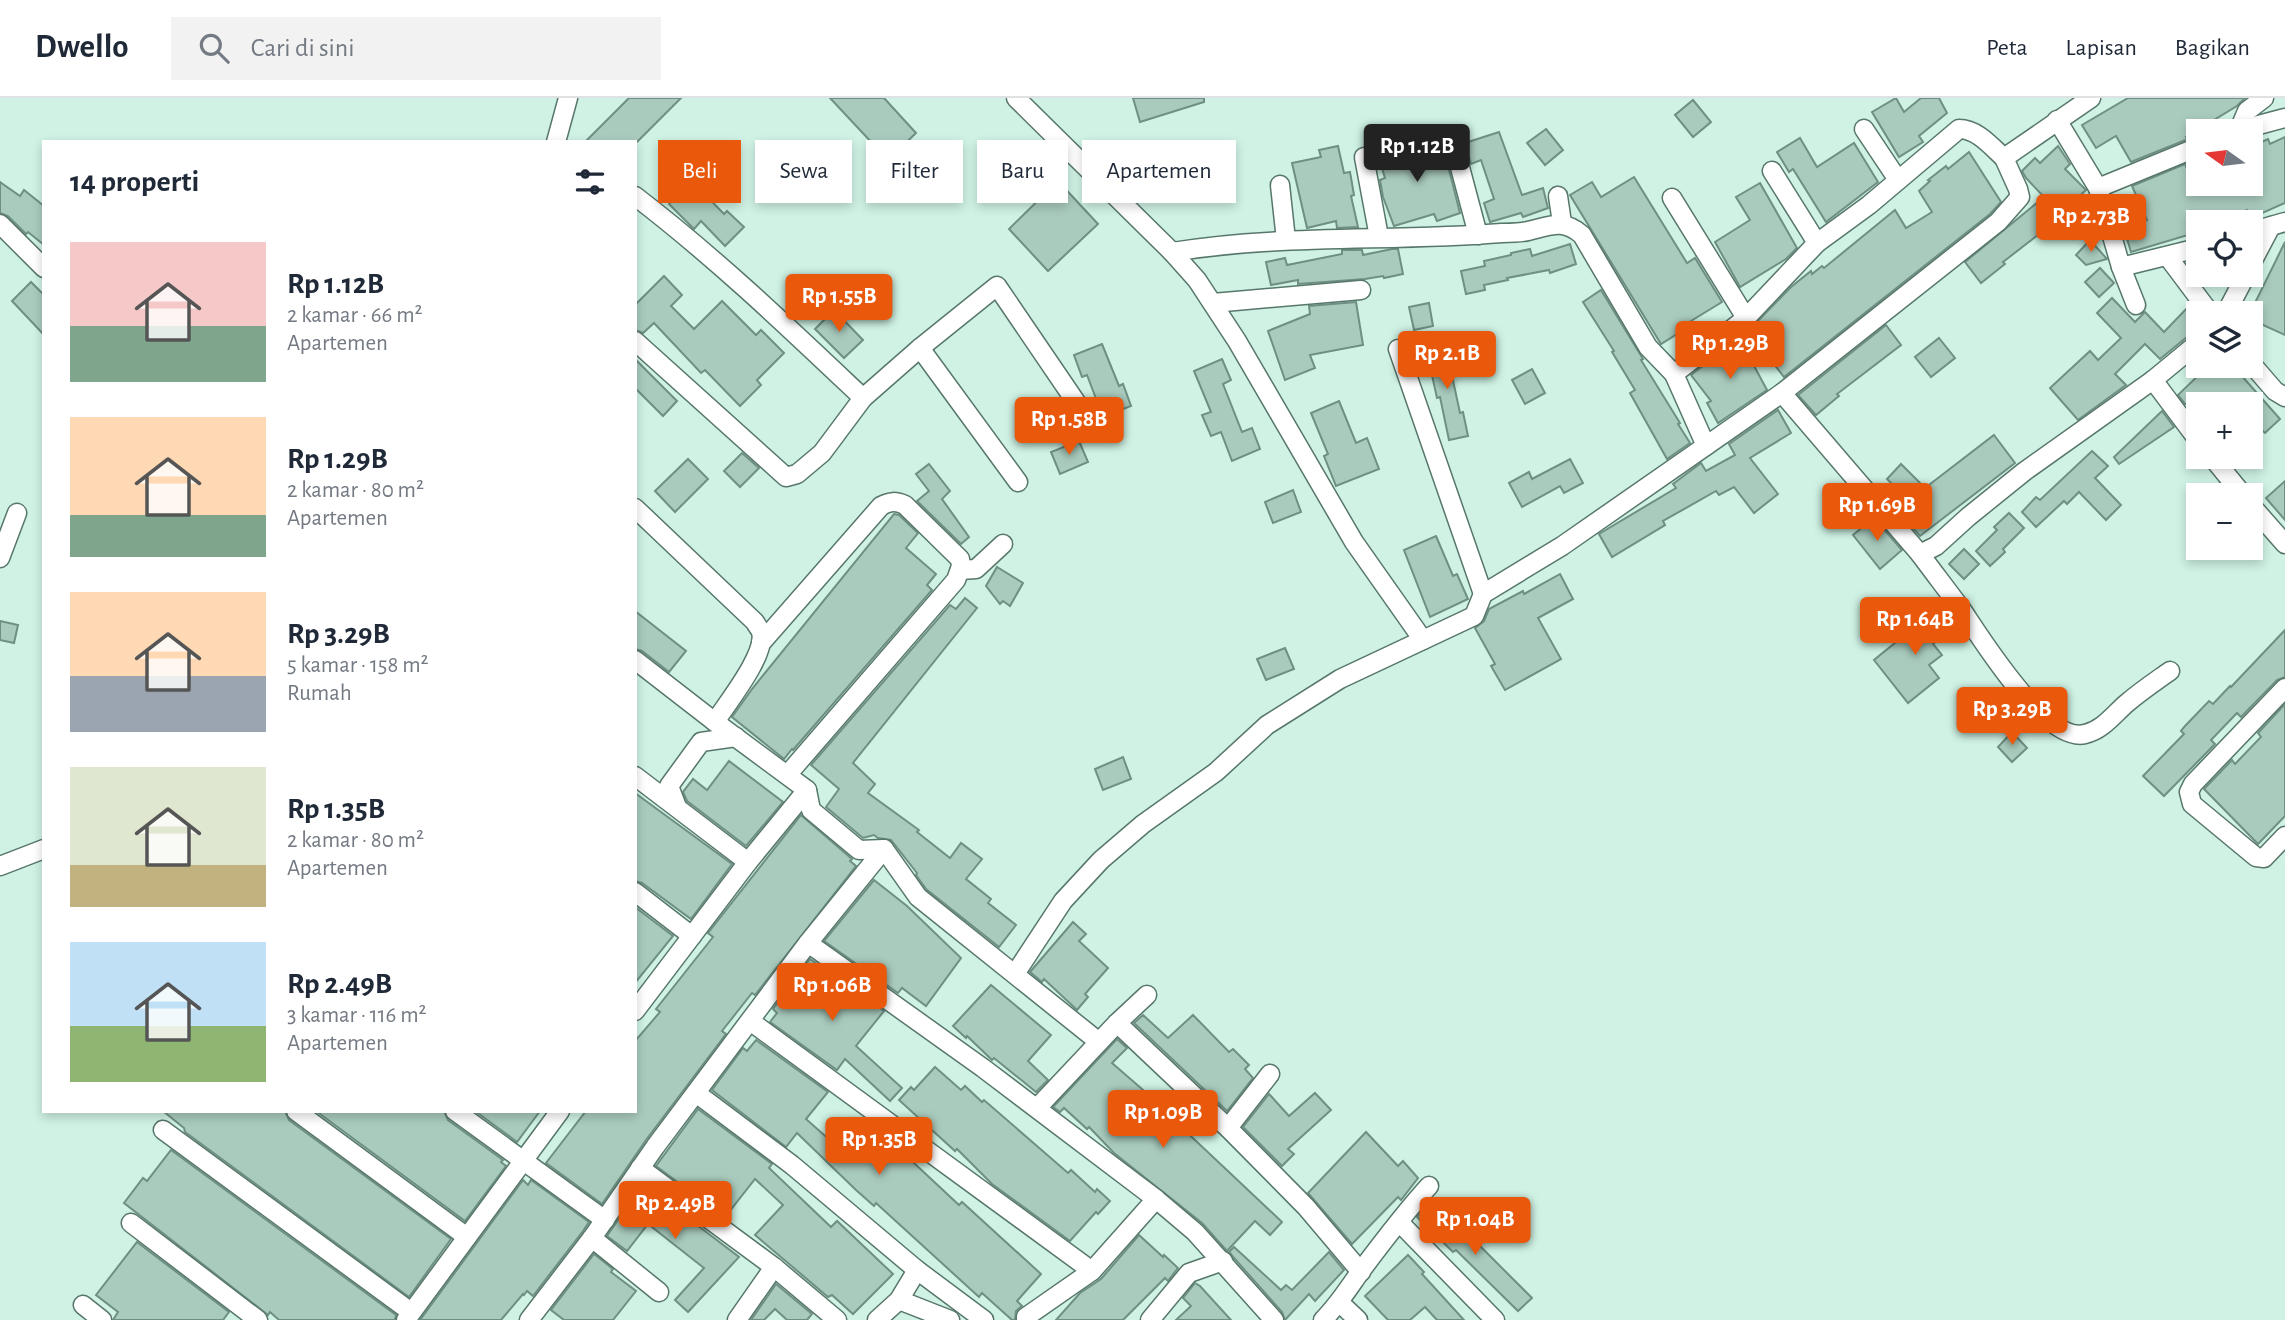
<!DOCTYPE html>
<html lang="id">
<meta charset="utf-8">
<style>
body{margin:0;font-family:"Alegreya Sans",sans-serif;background:#f2f2f3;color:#1f2937;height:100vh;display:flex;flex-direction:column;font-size:26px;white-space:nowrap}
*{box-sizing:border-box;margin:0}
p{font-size:23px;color:#747a83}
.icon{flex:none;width:38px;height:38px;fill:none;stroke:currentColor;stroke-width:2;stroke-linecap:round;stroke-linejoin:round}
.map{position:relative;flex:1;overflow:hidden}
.drawer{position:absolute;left:42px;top:42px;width:595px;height:973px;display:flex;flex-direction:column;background:#fff;border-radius:0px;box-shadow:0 4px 10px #0003}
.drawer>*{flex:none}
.banner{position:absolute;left:658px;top:42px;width:665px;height:63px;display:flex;gap:14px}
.needle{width:46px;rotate:284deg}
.buttons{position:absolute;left:2186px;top:21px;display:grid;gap:14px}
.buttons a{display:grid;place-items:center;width:77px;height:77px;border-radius:0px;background:#fff;box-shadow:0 4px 10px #0003;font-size:35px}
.price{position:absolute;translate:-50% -60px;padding:0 16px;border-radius:7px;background:#ea580c;color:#fff;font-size:23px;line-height:46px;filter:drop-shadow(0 2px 4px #0008)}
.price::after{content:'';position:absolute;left:50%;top:42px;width:21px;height:16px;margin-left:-10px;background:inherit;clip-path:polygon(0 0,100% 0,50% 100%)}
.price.on{background:#222;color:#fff}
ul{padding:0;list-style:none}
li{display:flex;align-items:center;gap:21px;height:175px;padding:0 28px}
li span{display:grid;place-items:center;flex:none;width:196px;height:140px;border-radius:0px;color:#555}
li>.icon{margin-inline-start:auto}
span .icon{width:84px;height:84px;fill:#fffc;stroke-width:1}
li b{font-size:30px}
h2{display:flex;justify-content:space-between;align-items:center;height:84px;padding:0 28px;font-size:30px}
.tag{padding:0 24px;border-radius:0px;background:#fff;box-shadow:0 4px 10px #0003;font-size:24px;line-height:63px}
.tag.on{background:#ea580c;color:#fff}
header{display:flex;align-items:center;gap:42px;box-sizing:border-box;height:98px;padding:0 35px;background:#fff;border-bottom:2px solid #e0e1e3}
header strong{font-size:33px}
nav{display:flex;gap:38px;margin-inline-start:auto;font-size:24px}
.search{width:490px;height:63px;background:#f2f2f3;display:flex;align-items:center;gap:18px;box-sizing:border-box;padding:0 24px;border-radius:0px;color:#747a83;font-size:26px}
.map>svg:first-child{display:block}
.building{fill:#a9cbbd;stroke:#6e8f82;stroke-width:2}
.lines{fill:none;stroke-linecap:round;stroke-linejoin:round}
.minor-casing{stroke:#57776a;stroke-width:21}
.minor{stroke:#fff;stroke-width:18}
</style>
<header>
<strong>Dwello</strong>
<div class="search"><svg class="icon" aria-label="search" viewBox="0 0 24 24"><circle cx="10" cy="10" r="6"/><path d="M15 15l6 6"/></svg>Cari di sini</div>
<nav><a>Peta</a><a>Lapisan</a><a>Bagikan</a></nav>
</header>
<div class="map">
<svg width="2285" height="1222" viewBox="0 0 2285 1222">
<rect width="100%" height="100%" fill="#cff2e4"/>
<g class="building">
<path d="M629,0H681L637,44H585Z"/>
<path d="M830,0H884L916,35L888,62Z"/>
<path d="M1133,0H1204V4L1140,24Z"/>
<path d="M1896,0L1904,14L1921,0H1939L1947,15L1919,38L1923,44L1899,59L1872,14Z"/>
<path d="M2128,0H2245L2237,8L2186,39L2188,41L2131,64L2116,38L2096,50L2082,27Z"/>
<path d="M1693,2L1711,24L1693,39L1675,17Z"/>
<path d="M1546,31L1563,52L1545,67L1527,45Z"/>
<path d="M1499,34L1522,97L1543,90L1548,110L1523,119L1521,115L1490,124L1484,105L1494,101L1481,62L1471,66L1465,45Z"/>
<path d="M2285,39V105L2251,120L2247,112L2219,124H2198V134L2131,154L2125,134L2137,125L2147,122L2132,88L2185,66L2194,86H2250V49L2268,41L2270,46Z"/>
<path d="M1800,40L1817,69L1854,45L1878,84L1826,124L1793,71L1789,74L1777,54Z"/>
<path d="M1442,44L1460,115L1437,123L1434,116L1394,128L1383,99L1380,82L1385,80L1377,54L1403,45L1407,55Z"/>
<path d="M1338,48L1344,75L1350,74L1354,97L1351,98L1358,129L1337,130L1336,123L1307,130L1292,65L1321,59L1319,52Z"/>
<path d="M2058,48L2070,66L2065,71L2086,92L2070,107L2089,126L2074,141L2056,123L2003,164L2005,166L1981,185L1965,164L2044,99L2026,80L2022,73L2035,60L2040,65Z"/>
<path d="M1969,54L2001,104L1990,116L1784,279L1748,233L1791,189L1811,173L1812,176L1822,168L1824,170L1895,112L1906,130L1932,114L1919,93L1930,83L1928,82L1946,68L1948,71Z"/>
<path d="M1634,79L1687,165L1695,160L1722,204L1691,223L1693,226L1661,246L1570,97L1592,84L1601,99Z"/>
<path d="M692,83L724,116L727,113L744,129L725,148L701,123L694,131L669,106Z"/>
<path d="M1058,83L1098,126L1048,173L1009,131Z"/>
<path d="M0,84L20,98L24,92L44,108V147L28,134L26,136L8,118L0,115Z"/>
<path d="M1760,85L1797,150L1786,161L1740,189L1715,144L1750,122L1736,99Z"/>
<path d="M2090,142L2107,161L2086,167L2076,157Z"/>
<path d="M2285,144V237L2250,221V215Z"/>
<path d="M1570,146L1576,166L1550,175L1549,172L1507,180L1508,182L1484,187L1485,192L1466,196L1461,173L1485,168L1484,163L1511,157V155L1530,151L1532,158Z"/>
<path d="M1392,151H1398L1403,176L1384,180L1383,178L1365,181L1298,186V182L1271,187L1266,164L1285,160L1287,167L1342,156V152H1362L1363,157Z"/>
<path d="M2100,170L2114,185L2099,199L2085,184Z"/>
<path d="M664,178L682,197L671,208L694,231L722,203L756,237L761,232L784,255L757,282L761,287L740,308L705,272L701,275L654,225L643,235L635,232V207Z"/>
<path d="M31,184L44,197V237L12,203Z"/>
<path d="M1601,192L1643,261L1641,262L1680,325L1678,326L1690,345L1667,361L1630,295L1635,292L1612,254L1614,253L1583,204Z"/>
<path d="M2112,200L2135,224L2145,214L2164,234L2190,207L2198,218V230L2160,261L2145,246L2115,276L2126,287L2078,322L2050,290L2090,253L2098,262L2121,240L2097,215Z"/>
<path d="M1356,204L1363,247L1310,257L1315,270L1285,282L1268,233L1310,216L1309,208Z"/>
<path d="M1429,205L1433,228L1414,232L1409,209Z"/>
<path d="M834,212L863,242L844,260L815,231Z"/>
<path d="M1886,227L1901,247L1837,296L1839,298L1816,317L1798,297Z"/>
<path d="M1739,240L1767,292L1718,325L1707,305L1711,303L1691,277Z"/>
<path d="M1939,240L1955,260L1931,279L1915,259Z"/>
<path d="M1445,245L1460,315L1463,314L1468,338L1449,342L1440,299L1437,300L1426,250Z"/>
<path d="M1102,246L1119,288L1123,286L1131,308L1103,319L1087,277L1082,279L1074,257Z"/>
<path d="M635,261L677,303L663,318L635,290Z"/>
<path d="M1222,261L1231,282L1223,286L1242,334L1252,330L1260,351L1232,363L1221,334L1211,338L1202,317L1211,314L1194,273Z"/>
<path d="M2208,268H2233L2280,321L2265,335L2250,321V306H2185L2178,297Z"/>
<path d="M1532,271L1545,295L1525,306L1512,282Z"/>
<path d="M1339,303L1356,345L1367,340L1379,371L1336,388L1324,358L1328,356L1311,315Z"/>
<path d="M1778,312L1791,335L1750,360L1778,396L1754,415L1734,389L1719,397L1716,393L1663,423L1665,427L1612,459L1599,436L1676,390L1673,386L1701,365L1706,373L1735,357L1729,346Z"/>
<path d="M2162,313L2174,329L2119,366L2114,359Z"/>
<path d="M1994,337L2015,365L1920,438L1897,412L1909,403L1887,381L1901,366L1925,390Z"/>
<path d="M1079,343L1088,364L1060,376L1051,354Z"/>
<path d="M2092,353L2108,368L2095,380L2121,407L2106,422L2079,394L2067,406L2064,403L2036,429L2022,414L2036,399L2040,402Z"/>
<path d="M742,355L759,370L740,389L724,373Z"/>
<path d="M688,361L708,381L675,414L655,393Z"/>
<path d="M1570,361L1583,385L1564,395L1560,388L1522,409L1509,385L1529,374L1532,381Z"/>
<path d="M929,366L950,393L942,401L969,439L961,446L917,403L929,393L916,376Z"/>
<path d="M2285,383V422L2266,400Z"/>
<path d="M1293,392L1301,414L1273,425L1265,404Z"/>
<path d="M2009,415L2024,430L2003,451L2005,454L1990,468L1976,453L1997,432L1994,429Z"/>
<path d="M894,416L899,417L918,435L906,450L936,476L927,487L932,492L793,652L792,651L784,661L732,619L752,591Z"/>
<path d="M1874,420L1902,452L1880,471L1853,437Z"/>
<path d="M1436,438L1453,478L1457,476L1468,501L1430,519L1404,452Z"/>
<path d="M1964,451L1979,466L1964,481L1949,466Z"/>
<path d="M997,469L1023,485L1010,508L1003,503L1000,506L986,488Z"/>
<path d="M1560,476L1573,501L1538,520L1561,561L1505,592L1491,568L1495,566L1475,530L1484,523L1489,511L1523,493L1524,496Z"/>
<path d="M965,500L977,510L853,665L875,686L868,695L919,732L917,734L950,760L961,745L982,761L966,781L991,801L988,805L1016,827L999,849L926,791L916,777L917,775L891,742L878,740L874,737L863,740L826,709L839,691L811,667L950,507L956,511Z"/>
<path d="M1938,510L1953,530L1933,546L1942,557L1929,567L1939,580L1908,605L1874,562Z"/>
<path d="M635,513L686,553L669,574L642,553L635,551Z"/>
<path d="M0,523L18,527L14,545L0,542Z"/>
<path d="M2285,532V579L2277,582L2241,619L2237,615L2211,642L2215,646L2164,698L2143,678L2184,636L2181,633L2185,628L2209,603L2213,606L2230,588L2231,589Z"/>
<path d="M1285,550L1294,571L1266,582L1257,561Z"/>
<path d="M2002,603L2017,619L2002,633L1987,618Z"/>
<path d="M2285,606V718L2258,746L2204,691L2232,662L2235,666L2261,639L2258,635Z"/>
<path d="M2012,634L2027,650L2012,664L1998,649Z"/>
<path d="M1123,659L1131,681L1103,692L1095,671Z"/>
<path d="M729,663L783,704L746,748L687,703L683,694L693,681L707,692Z"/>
<path d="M635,695L732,766L691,821L642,785L635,783Z"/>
<path d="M801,717L852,761L850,763L856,768L755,897L752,895L722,933L726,936L646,1042L602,1106L546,1065L586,1013H635V943L660,914L656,911L713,839L708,835Z"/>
<path d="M874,782L907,808L961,860L926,908L902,890L898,895L824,843Z"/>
<path d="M635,809L673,838L635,885Z"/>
<path d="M1073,824L1086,836L1079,843L1108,870L1085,896L1088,899L1077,912L1044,881L1042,884L1030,874Z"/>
<path d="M810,861L884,913L856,948L902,990L890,1003L845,961L837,972L770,924L777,915L773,911Z"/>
<path d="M991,887L1051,937L1028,963L1048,982L1036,994L994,960L992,962L967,938L966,940L953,928Z"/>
<path d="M1143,917L1168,940L1193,917L1229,954L1233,951L1249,967L1245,971L1253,980L1227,1013L1134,925Z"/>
<path d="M1117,941L1127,950L1112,965L1180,1024L1178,1026L1282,1124L1270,1137L1255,1123L1227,1153L1202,1125L1114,1055L1089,1029L1087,1031L1064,1010L1060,1014L1053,1009Z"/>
<path d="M756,942L828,994L806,1021L832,1044L854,1020L874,1038L877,1035L897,1054L899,1051L959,1107L962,1104L1041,1176L1017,1203L1022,1208L1016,1213L1015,1222H1012L982,1195L979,1199L876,1105L874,1108L856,1092L797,1035L786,1049L712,992L743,950L747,953Z"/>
<path d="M935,969L961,992L965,988L982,1004L984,1002L1068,1075L1071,1072L1095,1094L1097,1091L1110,1103L1098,1116L1096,1114L1070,1143L992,1086L957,1051L955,1053L899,1002L911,989L914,992Z"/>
<path d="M1315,995L1331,1012L1288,1051L1294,1056L1282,1068L1243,1029L1269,996L1289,1018Z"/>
<path d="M698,1011L772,1066L769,1070L831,1129L837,1123L893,1176L853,1216L832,1197L828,1199L755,1137L783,1107L755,1081L725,1119L656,1068Z"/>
<path d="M163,1013H285L289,1022L451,1141L409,1199L185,1034L184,1030Z"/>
<path d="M316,1013H444L448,1022L503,1062L501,1064L506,1068L465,1123Z"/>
<path d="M475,1013H540L517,1044Z"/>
<path d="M1366,1034L1398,1068L1403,1063L1418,1080L1401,1102L1398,1099L1352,1146L1308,1095Z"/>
<path d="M171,1052L396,1217L395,1222H279L270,1214L268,1217L124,1105L143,1080L147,1083Z"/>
<path d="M523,1082L528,1087L531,1082L589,1124L583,1133L533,1198L527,1193L524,1197L523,1196L501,1222H420Z"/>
<path d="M643,1086L739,1159L688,1214L675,1202L704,1170L648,1126L627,1153L607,1138Z"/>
<path d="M1430,1104L1470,1144L1473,1141L1532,1200L1518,1213L1456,1152L1453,1154L1417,1119Z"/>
<path d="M1139,1137L1163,1159L1164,1157L1178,1170L1168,1183L1165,1180L1123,1222H1056L1080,1195L1101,1181Z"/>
<path d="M137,1144L229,1214L223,1222H113L118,1214L96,1197Z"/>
<path d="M1234,1149L1281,1192L1286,1187L1292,1192L1329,1154L1344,1172L1315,1203L1309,1196L1285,1222L1282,1214L1234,1160L1229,1154Z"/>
<path d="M594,1156L613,1171L611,1174L636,1193L613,1222H564L551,1212Z"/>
<path d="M1408,1157L1424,1174L1422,1176L1464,1222H1437L1425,1209L1410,1222H1388L1365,1198Z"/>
<path d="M1195,1185L1200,1188L1231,1222H1176L1191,1208L1183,1200Z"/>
<path d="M776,1186L812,1216L807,1222H787L775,1211L764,1222H751Z"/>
</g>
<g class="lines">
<defs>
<g id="minor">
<path d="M1016,0L1172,154L1197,182L1237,243L1354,444L1423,542"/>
<path d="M2057,22L2098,90L2198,49"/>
<path d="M1864,31L1898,82"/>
<path d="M2239,32L2247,13L2264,0"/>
<path d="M2236,33L2285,20"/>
<path d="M1453,43L1478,137"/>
<path d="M556,44L568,0"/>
<path d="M1364,59L1379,139"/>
<path d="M1772,73L1817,145"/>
<path d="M1280,87L1286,142"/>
<path d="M2098,90L2121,169L2198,150"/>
<path d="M635,98C716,160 789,230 863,300"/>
<path d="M1558,98L1562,125"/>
<path d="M1672,100L1746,220"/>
<path d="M0,126L44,170"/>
<path d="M2250,134L2285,124"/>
<path d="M1172,154C1282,136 1392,144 1502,135C1510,135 1520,135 1528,133C1550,128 1563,120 1582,137L1648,249L1674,276"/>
<path d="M2168,159L2210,215"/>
<path d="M2250,168L2271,128"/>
<path d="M2121,169L2136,207"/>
<path d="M1213,205L1361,192"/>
<path d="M2226,215L2246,177"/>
<path d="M635,243L786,379L797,376L822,355L863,300L920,250L997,188L1095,332"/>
<path d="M920,250L1018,384"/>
<path d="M1398,251L1483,496"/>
<path d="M2250,264L2275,293L2285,299"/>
<path d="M2153,282L2198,342"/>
<path d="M1782,295L1920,456L1936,448L1968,419L2025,373L2153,282L2198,245"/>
<path d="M1706,348L1674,276L1746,220L1817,145L1869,107L1959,31C1977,31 1991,48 2004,60"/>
<path d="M2212,359L2243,397"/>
<path d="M2250,406L2285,446"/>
<path d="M635,410L755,524C757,528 760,531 761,534C767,556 727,605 715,624L807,692L811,712L859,752L884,751L918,799L1099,944"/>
<path d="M1920,456C1934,475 1948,493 1962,512C1981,540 2046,646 2085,636C2103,632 2114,616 2127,605C2141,593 2156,583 2170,573"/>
<path d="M0,460L17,415"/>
<path d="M960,472L976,471L1003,446"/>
<path d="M761,545L881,408C890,403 896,403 905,407L960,461L961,468L956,482L788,676"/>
<path d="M635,562L715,624"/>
<path d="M2285,590L2193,686L2189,694L2192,706L2256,759L2264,760L2285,738"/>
<path d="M635,678L748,764"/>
<path d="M677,709L669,688L701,644L736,639"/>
<path d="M0,768L44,751"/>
<path d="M635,794L692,838"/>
<path d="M808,845L983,970L1156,1101L1195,1134L1274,1222"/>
<path d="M1015,876L1063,803L1101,762L1143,726L1216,674L1267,627L1340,581L1474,518L1483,496L1562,448L1782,295L1998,124L2020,99L2018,91L2004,60L2091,0"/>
<path d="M635,913L748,764L807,692"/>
<path d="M750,923L1092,1173"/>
<path d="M1117,925L1228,1030L1306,1109L1361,1174"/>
<path d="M696,995L792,1067L917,1172L984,1222"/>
<path d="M1037,1010L1117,925L1147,897"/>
<path d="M296,1013L467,1139"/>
<path d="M455,1013L605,1122"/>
<path d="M1228,1030L1270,976"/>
<path d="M163,1032L411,1214"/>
<path d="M640,1070L774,1169L837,1222"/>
<path d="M131,1125L258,1222"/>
<path d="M1400,1125L1495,1222"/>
<path d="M592,1140L659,1194"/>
<path d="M899,1202L950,1222"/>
<path d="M1340,1205L1358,1222"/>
<path d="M83,1207L102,1222"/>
<path d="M406,1222L560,1013"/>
<path d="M529,1222L592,1140L655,1049L808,845L884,751"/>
<path d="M737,1222L774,1169"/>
<path d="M877,1222L899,1202L917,1172"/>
<path d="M1026,1222V1219L1092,1173L1156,1101"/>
<path d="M1150,1222L1189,1175L1223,1163"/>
<path d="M1323,1222C1338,1207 1348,1191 1360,1174C1381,1146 1406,1113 1429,1088"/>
</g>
</defs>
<use href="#minor" class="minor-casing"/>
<use href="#minor" class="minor"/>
</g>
</svg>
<div class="buttons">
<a><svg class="needle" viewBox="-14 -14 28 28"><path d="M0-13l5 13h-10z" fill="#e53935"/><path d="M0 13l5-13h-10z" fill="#747a83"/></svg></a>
<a><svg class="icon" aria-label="locate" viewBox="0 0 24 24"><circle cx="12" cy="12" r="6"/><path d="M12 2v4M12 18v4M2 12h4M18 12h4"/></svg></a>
<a><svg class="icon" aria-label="layers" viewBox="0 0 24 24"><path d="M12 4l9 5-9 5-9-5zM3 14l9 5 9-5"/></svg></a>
<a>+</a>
<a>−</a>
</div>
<b class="price on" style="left:1417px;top:86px">Rp 1.12B</b>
<b class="price" style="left:2091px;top:156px">Rp 2.73B</b>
<b class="price" style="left:839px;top:236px">Rp 1.55B</b>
<b class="price" style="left:1730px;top:283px">Rp 1.29B</b>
<b class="price" style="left:1447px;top:293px">Rp 2.1B</b>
<b class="price" style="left:1069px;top:359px">Rp 1.58B</b>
<b class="price" style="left:1877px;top:445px">Rp 1.69B</b>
<b class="price" style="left:1915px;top:559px">Rp 1.64B</b>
<b class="price" style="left:2012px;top:649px">Rp 3.29B</b>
<b class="price" style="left:832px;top:925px">Rp 1.06B</b>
<b class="price" style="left:1163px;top:1052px">Rp 1.09B</b>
<b class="price" style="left:879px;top:1079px">Rp 1.35B</b>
<b class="price" style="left:675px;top:1143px">Rp 2.49B</b>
<b class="price" style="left:1475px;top:1159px">Rp 1.04B</b>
<div class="banner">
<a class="tag on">Beli</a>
<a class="tag">Sewa</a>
<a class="tag">Filter</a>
<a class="tag">Baru</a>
<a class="tag">Apartemen</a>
</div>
<section class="drawer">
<h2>14 properti<svg class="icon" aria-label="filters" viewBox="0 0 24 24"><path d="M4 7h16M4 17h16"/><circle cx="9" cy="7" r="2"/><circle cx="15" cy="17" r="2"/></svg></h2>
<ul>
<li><span style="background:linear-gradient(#f6c9c9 60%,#7fa58c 0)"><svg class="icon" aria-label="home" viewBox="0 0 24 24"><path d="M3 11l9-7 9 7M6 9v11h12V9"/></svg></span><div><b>Rp 1.12B</b><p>2 kamar · 66 m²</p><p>Apartemen</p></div></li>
<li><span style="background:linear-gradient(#ffd9b3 70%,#7fa58c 0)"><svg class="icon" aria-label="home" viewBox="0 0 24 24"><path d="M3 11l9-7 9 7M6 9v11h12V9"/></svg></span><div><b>Rp 1.29B</b><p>2 kamar · 80 m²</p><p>Apartemen</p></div></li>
<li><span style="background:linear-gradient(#ffd9b3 60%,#9aa5b1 0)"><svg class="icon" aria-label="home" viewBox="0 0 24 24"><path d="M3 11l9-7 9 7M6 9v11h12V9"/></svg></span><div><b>Rp 3.29B</b><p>5 kamar · 158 m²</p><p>Rumah</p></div></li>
<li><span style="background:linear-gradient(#dfe7d0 70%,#c2b280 0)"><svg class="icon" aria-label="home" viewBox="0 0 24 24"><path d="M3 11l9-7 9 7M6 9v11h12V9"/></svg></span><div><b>Rp 1.35B</b><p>2 kamar · 80 m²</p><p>Apartemen</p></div></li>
<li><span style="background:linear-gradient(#bfe0f5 60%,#8fb573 0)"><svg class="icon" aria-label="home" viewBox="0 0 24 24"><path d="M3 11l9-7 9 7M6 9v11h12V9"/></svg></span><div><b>Rp 2.49B</b><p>3 kamar · 116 m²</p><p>Apartemen</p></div></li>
</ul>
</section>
</div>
